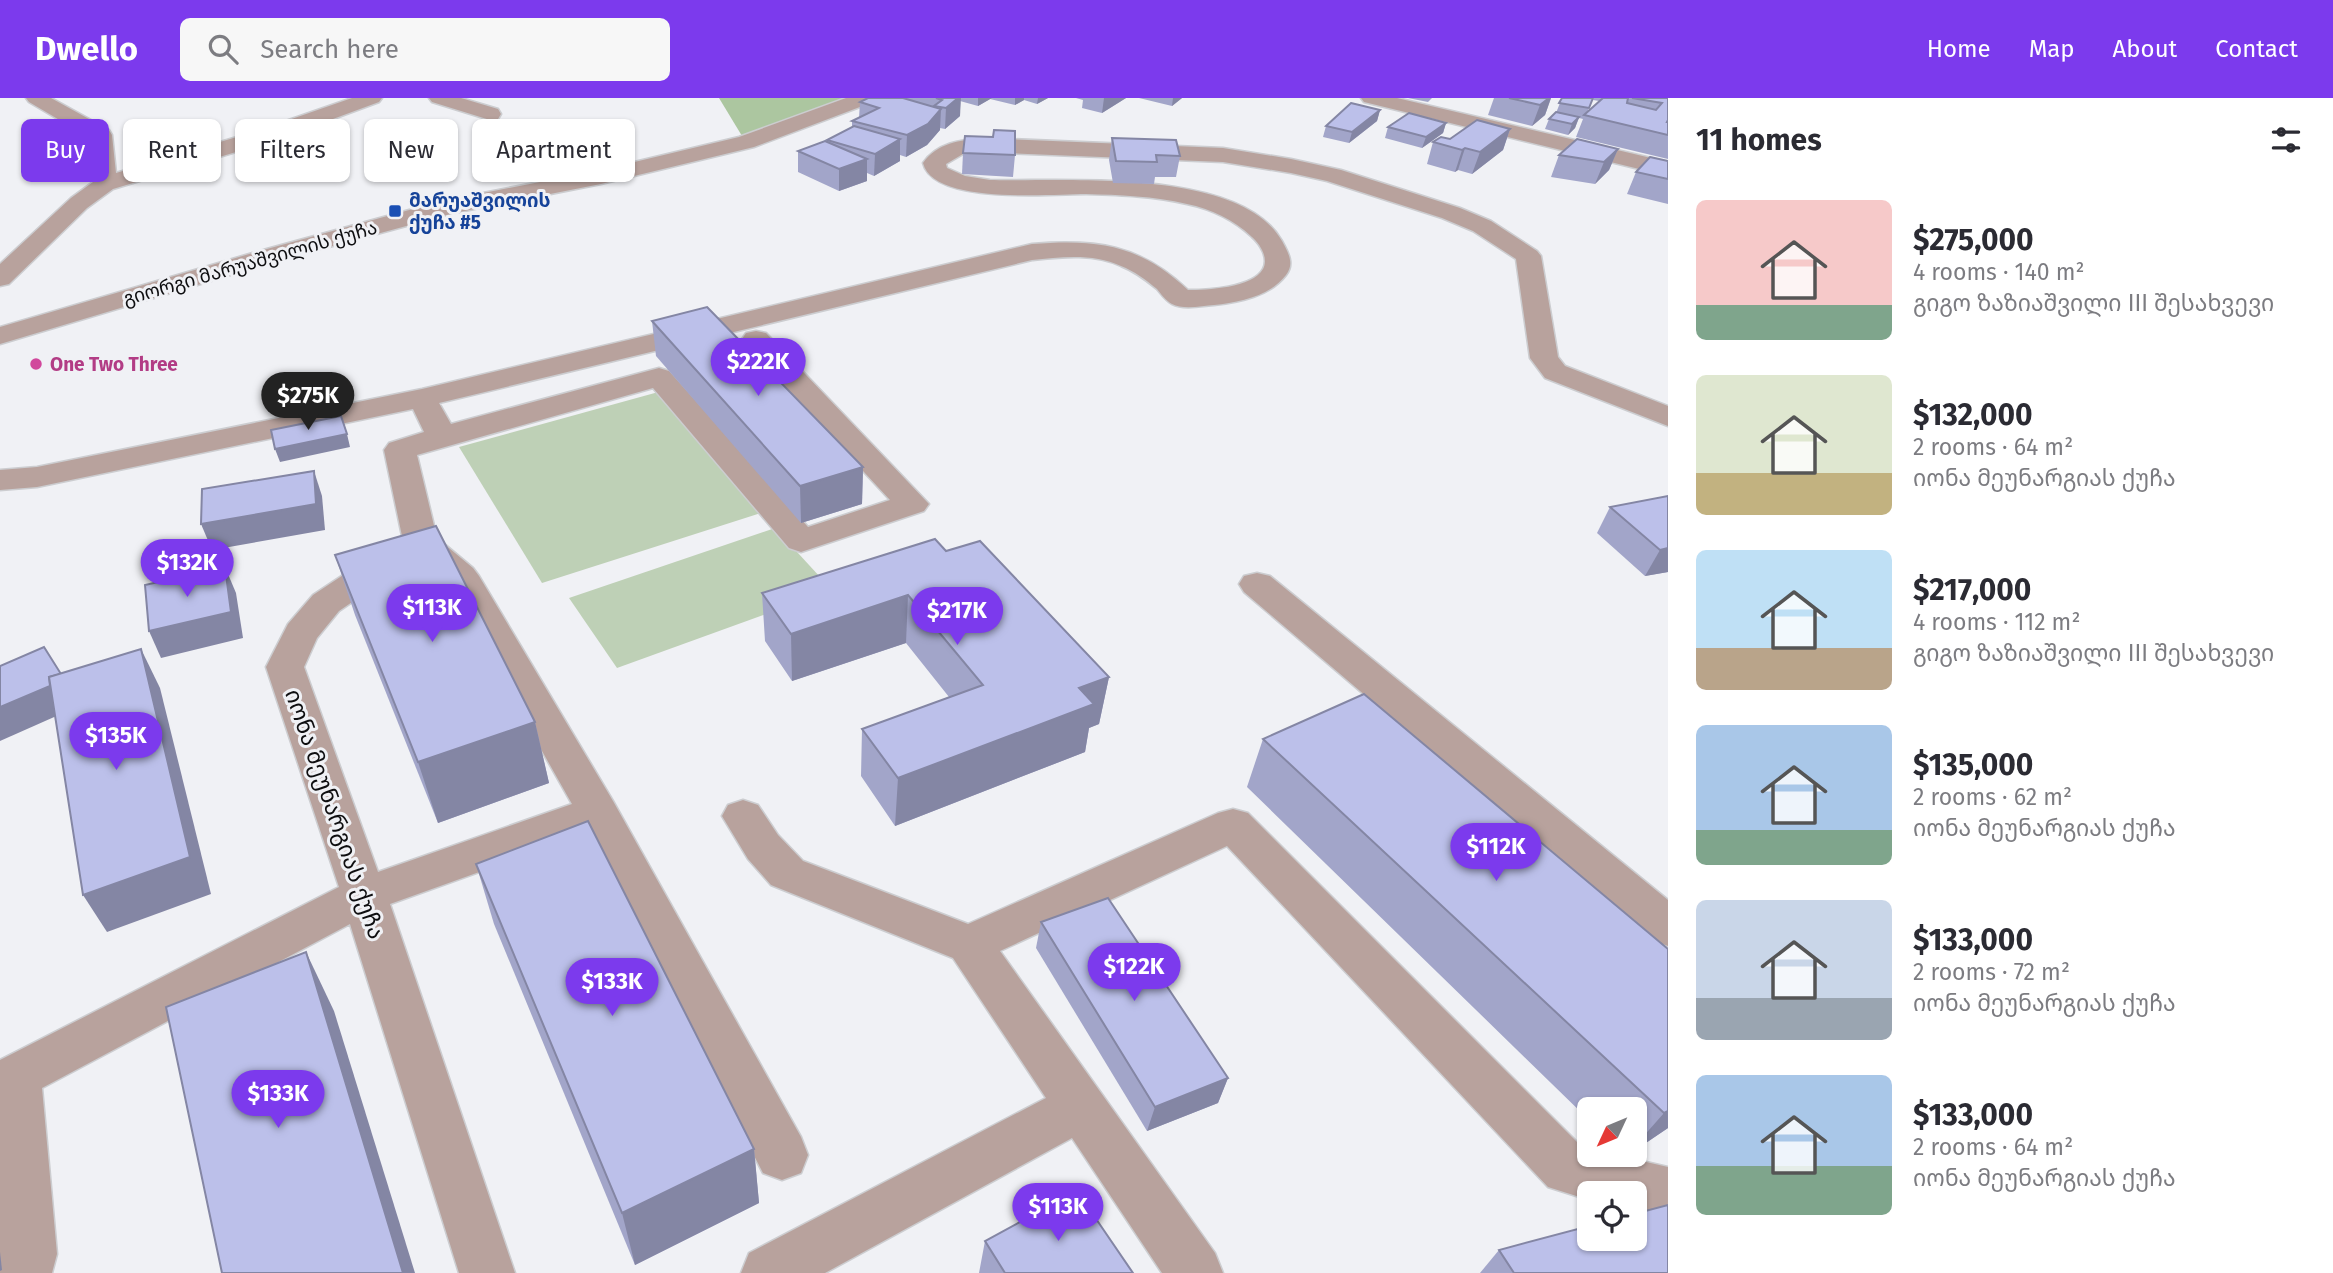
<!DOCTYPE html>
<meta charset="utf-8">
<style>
body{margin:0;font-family:"Fira Sans","Noto Sans Georgian",sans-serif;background:#f7f7f7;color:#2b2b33;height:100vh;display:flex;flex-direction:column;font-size:26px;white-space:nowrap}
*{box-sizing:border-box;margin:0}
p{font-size:23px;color:#7c7c81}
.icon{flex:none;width:38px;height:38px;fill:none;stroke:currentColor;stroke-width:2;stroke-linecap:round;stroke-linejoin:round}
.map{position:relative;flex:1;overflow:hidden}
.details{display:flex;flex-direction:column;background:#fff;width:665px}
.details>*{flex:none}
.top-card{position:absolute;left:21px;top:21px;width:665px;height:63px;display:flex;gap:14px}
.needle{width:46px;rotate:226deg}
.fabs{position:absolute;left:1577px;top:999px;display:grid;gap:14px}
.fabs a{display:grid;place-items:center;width:70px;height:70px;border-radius:10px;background:#fff;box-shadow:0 2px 5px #0004;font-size:35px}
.price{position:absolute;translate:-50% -60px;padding:0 16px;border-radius:24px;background:#7c3aed;color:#fff;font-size:23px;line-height:46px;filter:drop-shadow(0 2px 4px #0008)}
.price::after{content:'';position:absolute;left:50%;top:42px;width:21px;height:16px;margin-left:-10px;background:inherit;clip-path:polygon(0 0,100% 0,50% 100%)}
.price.on{background:#222;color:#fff}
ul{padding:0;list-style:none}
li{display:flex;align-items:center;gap:21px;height:175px;padding:0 28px}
li span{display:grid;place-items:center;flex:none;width:196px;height:140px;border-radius:10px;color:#555}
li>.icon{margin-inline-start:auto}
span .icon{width:84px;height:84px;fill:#fffc;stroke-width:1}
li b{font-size:30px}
h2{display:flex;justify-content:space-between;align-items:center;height:84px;padding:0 28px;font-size:30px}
.tag{padding:0 24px;border-radius:10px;background:#fff;box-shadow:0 2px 5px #0004;font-size:24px;line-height:63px}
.tag.on{background:#7c3aed;color:#fff}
header{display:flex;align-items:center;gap:42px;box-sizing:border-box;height:98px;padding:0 35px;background:#7c3aed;color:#fff}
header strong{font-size:33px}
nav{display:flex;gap:38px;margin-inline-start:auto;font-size:24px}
.search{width:490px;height:63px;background:#f7f7f7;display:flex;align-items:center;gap:18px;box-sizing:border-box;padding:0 24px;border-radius:10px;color:#7c7c81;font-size:26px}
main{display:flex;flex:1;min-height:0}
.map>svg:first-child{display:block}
.green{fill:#bed0b6}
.forest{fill:#acc6a0}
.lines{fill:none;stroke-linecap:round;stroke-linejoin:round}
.minor-casing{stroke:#cccdd0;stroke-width:3}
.minor{fill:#b8a29d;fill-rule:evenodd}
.wall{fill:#a2a5c9}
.shaded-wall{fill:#8486a4}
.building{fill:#bcc0ea;stroke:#8486a4;stroke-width:2}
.transit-dot{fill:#1a4fb4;stroke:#f0f1f5;stroke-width:2.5}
.hotel-dot{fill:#d1479c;stroke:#f0f1f5;stroke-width:2.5}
.labels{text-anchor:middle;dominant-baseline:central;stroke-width:6;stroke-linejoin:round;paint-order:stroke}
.far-transit-label{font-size:19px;font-weight:bold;fill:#164399;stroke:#f0f1f5;text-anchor:start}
.far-street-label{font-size:19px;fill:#0e0e10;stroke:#f0f1f5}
.far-hotel-label{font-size:19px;font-weight:bold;fill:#b23c85;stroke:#f0f1f5;text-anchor:start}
.street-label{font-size:23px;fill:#0e0e10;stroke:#f0f1f5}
</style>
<header>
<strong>Dwello</strong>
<div class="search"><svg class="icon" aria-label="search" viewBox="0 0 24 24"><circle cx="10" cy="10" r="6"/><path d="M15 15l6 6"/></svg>Search here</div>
<nav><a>Home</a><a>Map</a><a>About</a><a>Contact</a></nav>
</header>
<main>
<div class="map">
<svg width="1668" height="1175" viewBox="0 0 1668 1175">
<rect width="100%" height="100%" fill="#f0f1f5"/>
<g class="green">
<path d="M662,293L764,414L542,485L459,349Z"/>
<path d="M775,430L832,492L617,570L569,500Z"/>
</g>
<path class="forest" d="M719,0H856L742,38Z"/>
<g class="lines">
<defs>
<g id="minor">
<path d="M26,0H51L109,32L112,37L116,75L260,32L352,0H382L379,4L276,42L113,91L87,110L9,186L0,188V166L71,100L93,84L90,40L29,4Z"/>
<path d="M429,0H461L498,11L501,16L498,21L490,22L432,4Z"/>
<path d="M846,0H876L873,4L754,49L601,86L454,115L274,164L0,246V229L256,154L442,103L601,72L739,39Z"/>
<path d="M1361,0H1397L1668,64V78L1364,4Z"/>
<path d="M983,40L1223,50L1291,61L1341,72L1460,110L1491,123L1537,153L1541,158L1558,259L1565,268L1668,308V328L1545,280L1530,260L1516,161L1473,133L1442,120L1327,83L1291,75L1223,64L983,54L963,56L946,66L947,70L965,78L990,82C1064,84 1240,69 1282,143C1288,154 1295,166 1286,177C1270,198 1240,204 1214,207C1202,208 1183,212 1172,206C1166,203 1161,196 1157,191C1146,182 1134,173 1121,168C1094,155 1061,159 1032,162L439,305L451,326L659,270L669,273L808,429L890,402L746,247L742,241L746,235L756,233L766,235L929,406L924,413L801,454L789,450L653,290L417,357L437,440L473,470L479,478L613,703L801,1039L808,1057L801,1075L782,1082L763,1075L588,735L390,806L515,1175H459L350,826L42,990L57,1156L52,1175H0V962L339,789L266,569L288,526L313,497L402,438L384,352L389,345L424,334L413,311L37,389L0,392V372L37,369L422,291L1032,146C1097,141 1139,146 1188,192C1206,192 1253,190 1263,171C1269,160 1260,146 1252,139C1233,121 1211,111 1187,106C1154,98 1119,97 1086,96C1051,96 933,107 923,65C937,45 960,42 983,40ZM418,459L447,485L572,706L378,774L304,569L317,540L339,513Z"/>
<path d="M1257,475L1270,478L1668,802V848L1652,842L1244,494L1239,486L1244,478Z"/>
<path d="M743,702L758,707L778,737L803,763L968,826L1218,715L1233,711L1248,715L1582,1049L1589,1051V1057H1616L1668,1069V1121L1634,1113V1096H1589V1102L1548,1089L1227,748L1000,853L1215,1155L1223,1175H1162L1072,1040L825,1175H741L749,1155L1046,1000L953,860L771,787L748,761L722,718L728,707Z"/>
</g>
</defs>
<use href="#minor" class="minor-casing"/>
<use href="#minor" class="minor"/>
</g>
<g class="wall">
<path d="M868,0H1048L1037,6L1024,2L1015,7L990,1L978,8L960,3V18L945,31L940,30V32L927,47L906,59L900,57V63L874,78L867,75V83L839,93L798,74V53L827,44V42L852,29V23L859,20L860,4Z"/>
<path d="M1076,0H1126L1102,15L1082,10L1083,2Z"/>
<path d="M1139,0H1182L1172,8Z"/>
<path d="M1408,0H1432L1428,4Z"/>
<path d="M1494,0H1551L1545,17L1532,28L1488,17Z"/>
<path d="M1562,0H1593L1587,15L1599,3L1593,2L1594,0H1668V61L1576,39L1583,21L1579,20L1575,30L1568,37L1545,31L1549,21L1556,15Z"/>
<path d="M1380,12L1377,23L1349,45L1323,39L1326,28Z"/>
<path d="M1446,25L1443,35L1422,50L1385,40L1388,29Z"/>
<path d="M1510,31L1503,52L1472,76L1458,72L1455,74L1427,66L1433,44Z"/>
<path d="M1112,40L1180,58L1176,79H1155L1154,86L1113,85L1109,62Z"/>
<path d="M1618,51L1609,72L1595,86L1551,79L1559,57Z"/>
<path d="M963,55L1015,57L1013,79L962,76Z"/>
<path d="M1668,63V106L1627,96L1636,74Z"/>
<path d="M652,223L863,369L862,406L801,425L656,258Z"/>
<path d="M1668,398V474L1645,478L1597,435L1610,409Z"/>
<path d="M946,453L1109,579L1099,626L1089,630L1085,654L895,728L861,678L862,631L949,599L906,545L792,583L765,543L762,495Z"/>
<path d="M335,457L535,624L549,685L438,725L355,517Z"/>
<path d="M1263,641L1668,851V1030L1634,1053V1012H1589V1022L1247,689Z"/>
<path d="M476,766L754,1051L759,1105L635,1167L494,826Z"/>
<path d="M1041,824L1228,980L1218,1005L1147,1033L1036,850Z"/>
<path d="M985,1143L1133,1175H979Z"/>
<path d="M1499,1152L1668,1175H1480Z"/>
</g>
<g class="shaded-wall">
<path d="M958,0H961L960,18L945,31L946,10Z"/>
<path d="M978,0H992L978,8Z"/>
<path d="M1015,0H1024V2L1015,7Z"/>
<path d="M1038,0H1048L1037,6Z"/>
<path d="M1104,0H1126L1102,15Z"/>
<path d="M1173,0H1182L1172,8Z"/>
<path d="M1549,0H1551L1545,17L1532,28L1540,7Z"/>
<path d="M941,11L940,32L927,47L906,59L907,37Z"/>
<path d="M1380,12L1377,23L1349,45L1352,34Z"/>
<path d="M1579,19L1575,30L1568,37L1572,26Z"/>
<path d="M1446,25L1443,35L1422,50L1426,39Z"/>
<path d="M1510,31L1503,52L1472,76L1480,54Z"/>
<path d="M900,41V63L874,78L875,56Z"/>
<path d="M1465,50L1458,72L1455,74L1462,52Z"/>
<path d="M1618,51L1609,72L1595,86L1604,64Z"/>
<path d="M867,61V83L839,93V71Z"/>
<path d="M347,336L350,349L280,364L275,351Z"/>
<path d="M863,369L862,406L801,425L800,388Z"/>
<path d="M314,373L322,398L325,432L212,452L201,426Z"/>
<path d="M1668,450V474L1645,478L1660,452Z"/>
<path d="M225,469L236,495L243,540L161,560L149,533Z"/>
<path d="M908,497L906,545L792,583L791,536Z"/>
<path d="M141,551L160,590L211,796L107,834L83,797Z"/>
<path d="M1109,579L1099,626L1089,630L1085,654L895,728L898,680L1079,590Z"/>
<path d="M64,582L79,608L0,643V609Z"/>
<path d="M535,624L549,685L438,725L418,664Z"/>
<path d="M306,854L334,913L415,1175H403Z"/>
<path d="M1228,980L1218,1005L1147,1033L1155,1009Z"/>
<path d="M1668,1013V1030L1634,1053V1049L1664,1015Z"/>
<path d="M754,1051L759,1105L635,1167L622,1115Z"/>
<path d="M0,1154L2,1172L0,1173Z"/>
</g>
<g class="building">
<path d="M868,0H903L941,11L928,26L907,37L852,23L879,10L860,4Z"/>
<path d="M936,0H958L946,10L934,8L942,2Z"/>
<path d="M1509,0H1549L1540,7Z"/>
<path d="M1562,0H1593L1589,10L1559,5Z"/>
<path d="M1603,0H1628L1627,5L1656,12L1662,5L1632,0H1668V22L1667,24H1668V37L1584,17Z"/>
<path d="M1351,5L1380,12L1352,34L1326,28Z"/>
<path d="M1556,14L1579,19L1572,26L1549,21Z"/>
<path d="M1409,15L1446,25L1426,39L1388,29Z"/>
<path d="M1477,22L1510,31L1480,54L1465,50L1462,52L1433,44L1441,39L1450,41Z"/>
<path d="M854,28L900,41L875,56L827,42Z"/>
<path d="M994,32L1015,33V57L963,55L965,38L993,39Z"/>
<path d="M1112,40L1176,42L1180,58L1156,57L1157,64L1116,63Z"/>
<path d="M1577,41L1618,51L1604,64L1559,57Z"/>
<path d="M825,43L867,61L839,71L798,53Z"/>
<path d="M1650,59L1668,63V81L1636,74Z"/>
<path d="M707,209L863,369L800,388L652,223Z"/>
<path d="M341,318L347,336L275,351L271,332Z"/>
<path d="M314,373L316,406L201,426L202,391Z"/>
<path d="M1668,398V450L1660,452L1610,409Z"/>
<path d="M436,428L535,624L418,664L335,457Z"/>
<path d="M935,441L946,453L980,443L1109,579L1079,590L1094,606L898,680L862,631L983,587L908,497L791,536L762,495Z"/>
<path d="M225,469L231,514L149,533L145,487Z"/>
<path d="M44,549L61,576L49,579L50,588L0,609V568Z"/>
<path d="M141,551L190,759L83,797L49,579Z"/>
<path d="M1364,596L1668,851V1013L1664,1015L1263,641Z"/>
<path d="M588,723L754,1051L622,1115L476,766Z"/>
<path d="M1108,800L1228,980L1155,1009L1041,824Z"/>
<path d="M306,854L403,1175H222L166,909Z"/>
<path d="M1077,1093L1133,1175H1005L985,1143Z"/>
<path d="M1668,1107V1175H1514L1499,1152L1589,1128V1141H1634V1116Z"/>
</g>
<rect class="transit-dot" x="388" y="106" width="14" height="14" rx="3.5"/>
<circle class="hotel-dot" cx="36" cy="266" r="7"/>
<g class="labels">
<g class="far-transit-label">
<text x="409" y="102">მარუაშვილის<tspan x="409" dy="22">ქუჩა #5</tspan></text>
</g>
<g class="far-street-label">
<text transform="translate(250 165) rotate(-16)">გიორგი მარუაშვილის ქუჩა</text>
</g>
<g class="far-hotel-label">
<text x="50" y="266">One Two Three</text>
</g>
<g class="street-label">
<text transform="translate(335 716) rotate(71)">იონა მეუნარგიას ქუჩა</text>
</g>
</g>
</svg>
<div class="fabs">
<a><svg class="needle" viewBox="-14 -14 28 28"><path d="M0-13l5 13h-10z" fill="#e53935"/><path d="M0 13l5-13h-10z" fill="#7c7c81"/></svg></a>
<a><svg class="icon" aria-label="locate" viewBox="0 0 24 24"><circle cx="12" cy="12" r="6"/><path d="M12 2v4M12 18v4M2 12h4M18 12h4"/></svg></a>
</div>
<b class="price" style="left:758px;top:300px">$222K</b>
<b class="price on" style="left:308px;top:334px">$275K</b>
<b class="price" style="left:187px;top:501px">$132K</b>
<b class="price" style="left:432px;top:546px">$113K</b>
<b class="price" style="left:957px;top:549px">$217K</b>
<b class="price" style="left:116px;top:674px">$135K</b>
<b class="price" style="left:1496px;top:785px">$112K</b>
<b class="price" style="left:1134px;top:905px">$122K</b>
<b class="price" style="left:612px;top:920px">$133K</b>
<b class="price" style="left:278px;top:1032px">$133K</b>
<b class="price" style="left:1058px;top:1145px">$113K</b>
<div class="top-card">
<a class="tag on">Buy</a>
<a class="tag">Rent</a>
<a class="tag">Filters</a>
<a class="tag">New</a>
<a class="tag">Apartment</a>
</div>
</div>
<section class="details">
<h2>11 homes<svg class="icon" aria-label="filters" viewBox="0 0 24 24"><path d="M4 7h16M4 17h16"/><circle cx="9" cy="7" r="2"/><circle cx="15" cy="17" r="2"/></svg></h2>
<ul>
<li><span style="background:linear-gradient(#f6c9c9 75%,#7fa58c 0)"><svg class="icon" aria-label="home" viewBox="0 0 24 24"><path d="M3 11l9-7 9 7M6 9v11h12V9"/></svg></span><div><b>$275,000</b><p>4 rooms · 140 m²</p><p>გიგო ზაზიაშვილი III შესახვევი</p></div></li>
<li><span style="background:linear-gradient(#dfe7d0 70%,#c2b280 0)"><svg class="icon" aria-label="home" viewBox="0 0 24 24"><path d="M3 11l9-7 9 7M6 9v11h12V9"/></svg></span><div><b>$132,000</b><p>2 rooms · 64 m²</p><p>იონა მეუნარგიას ქუჩა</p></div></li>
<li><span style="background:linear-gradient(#bfe0f5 70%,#b9a48a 0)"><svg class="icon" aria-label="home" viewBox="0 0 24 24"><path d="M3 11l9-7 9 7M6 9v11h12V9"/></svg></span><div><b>$217,000</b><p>4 rooms · 112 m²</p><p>გიგო ზაზიაშვილი III შესახვევი</p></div></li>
<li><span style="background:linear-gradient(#a9c7e8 75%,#7fa58c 0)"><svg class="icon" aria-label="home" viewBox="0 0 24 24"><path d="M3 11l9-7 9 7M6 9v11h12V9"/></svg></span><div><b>$135,000</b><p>2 rooms · 62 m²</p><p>იონა მეუნარგიას ქუჩა</p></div></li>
<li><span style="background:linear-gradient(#c9d6e8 70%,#9aa5b1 0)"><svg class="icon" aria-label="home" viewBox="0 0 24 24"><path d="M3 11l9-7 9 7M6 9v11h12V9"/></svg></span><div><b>$133,000</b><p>2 rooms · 72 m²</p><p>იონა მეუნარგიას ქუჩა</p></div></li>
<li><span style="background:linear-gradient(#a9c7e8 65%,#7fa58c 0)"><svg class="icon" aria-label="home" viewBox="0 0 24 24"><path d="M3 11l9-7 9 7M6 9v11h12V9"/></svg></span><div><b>$133,000</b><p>2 rooms · 64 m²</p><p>იონა მეუნარგიას ქუჩა</p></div></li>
</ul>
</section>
</main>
